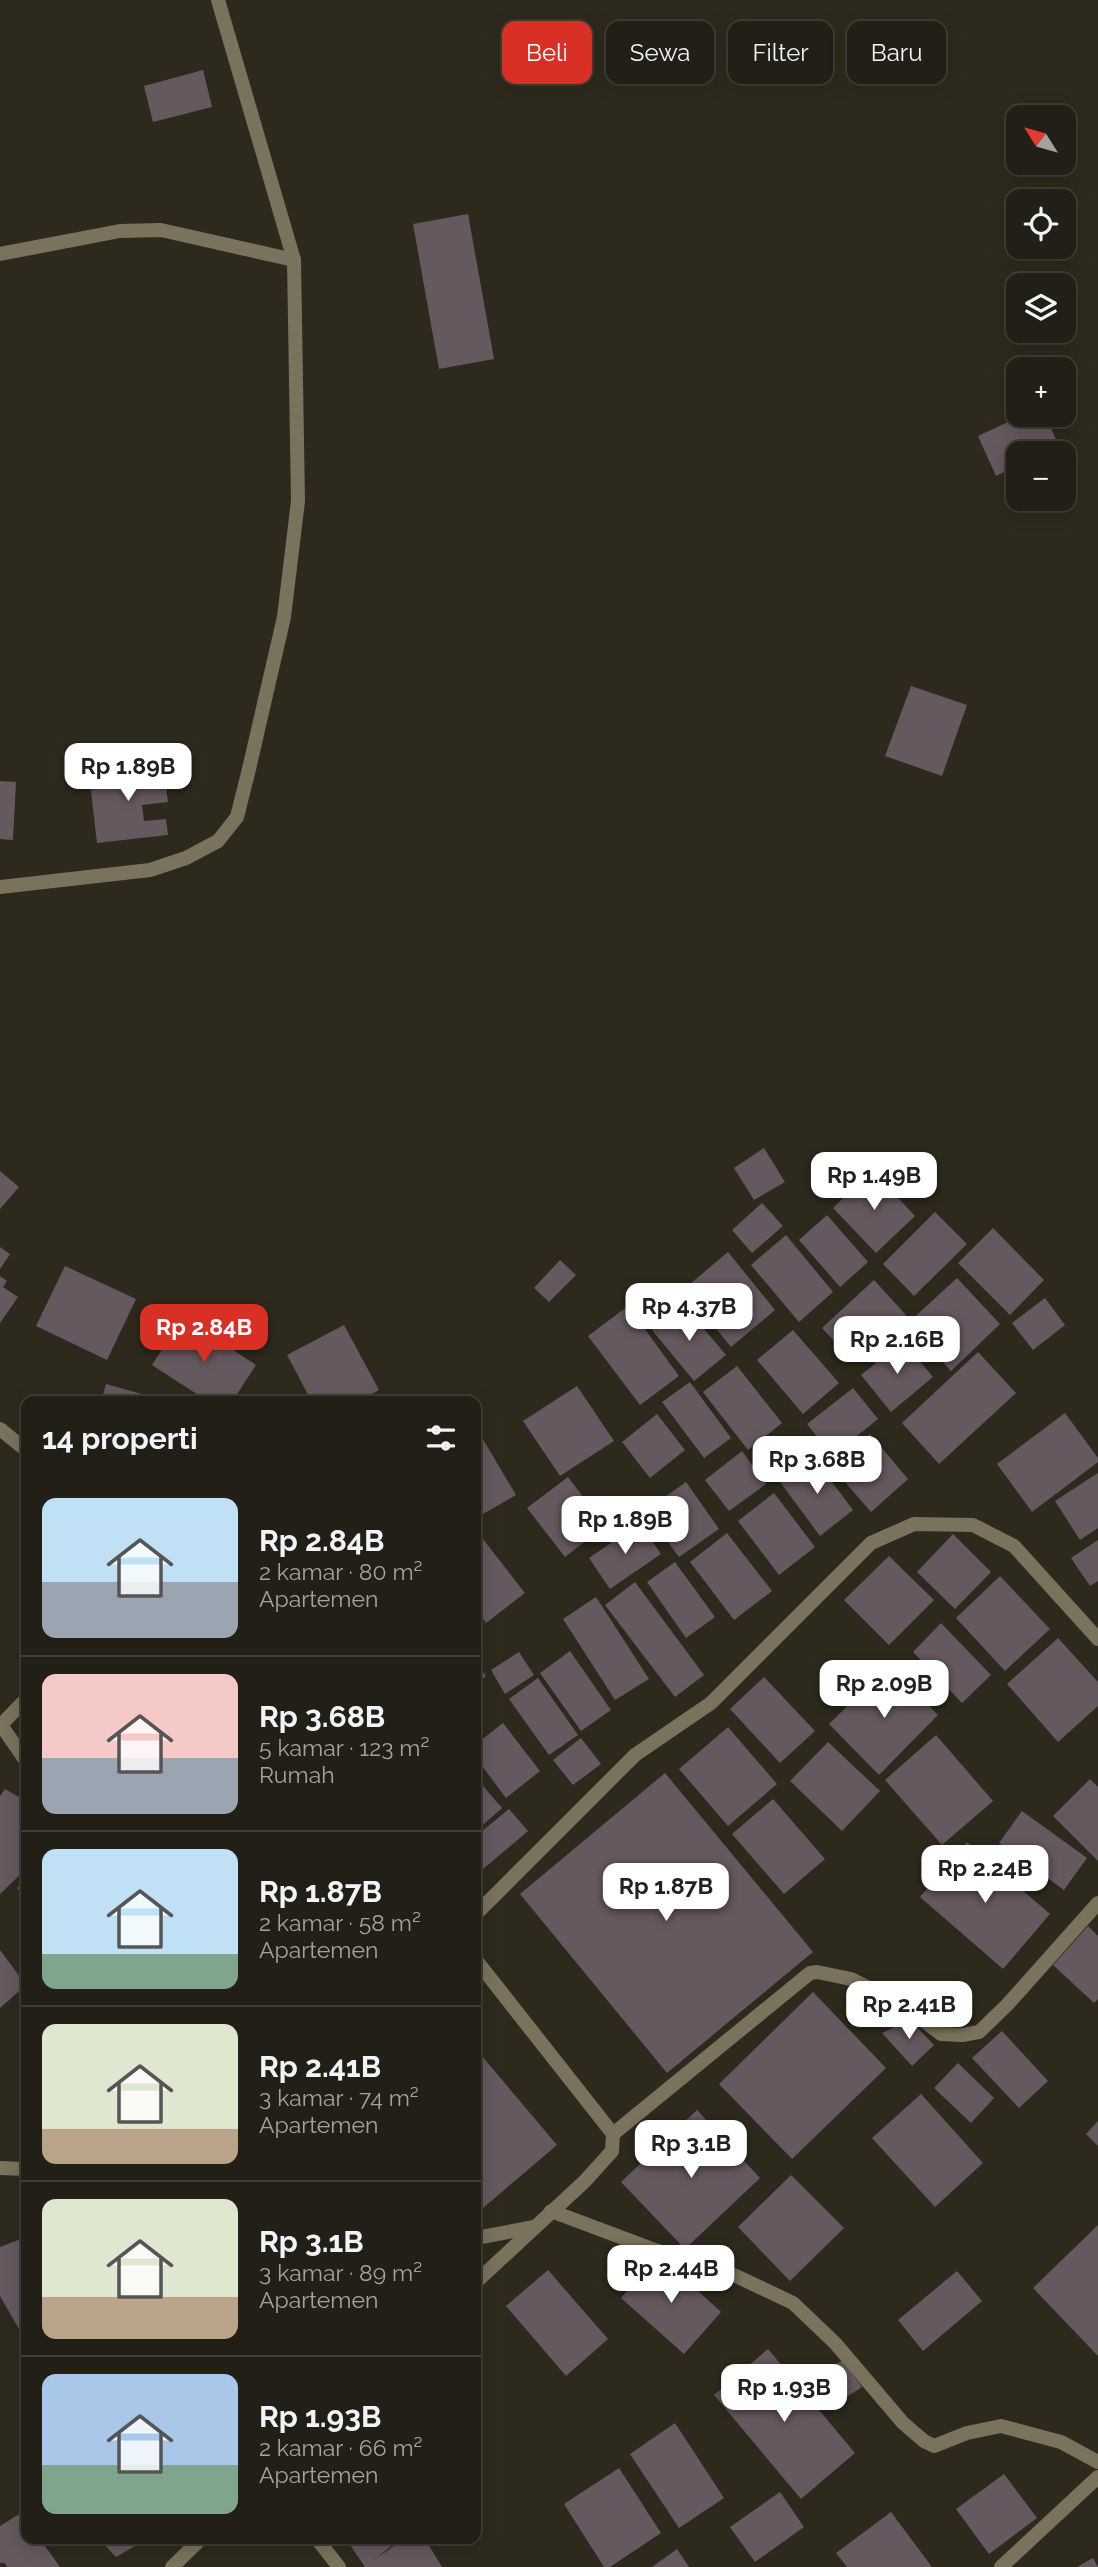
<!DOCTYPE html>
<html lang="id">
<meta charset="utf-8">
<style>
body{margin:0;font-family:Raleway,sans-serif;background:#2e2d23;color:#f1f3f6;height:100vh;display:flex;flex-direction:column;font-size:26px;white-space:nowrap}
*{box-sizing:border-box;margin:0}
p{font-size:23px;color:#a2a3a1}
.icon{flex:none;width:38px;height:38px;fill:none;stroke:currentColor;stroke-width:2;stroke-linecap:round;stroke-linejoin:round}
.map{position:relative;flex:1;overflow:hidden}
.side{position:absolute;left:21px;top:1396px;width:460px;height:1148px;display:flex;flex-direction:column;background:#222016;border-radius:14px;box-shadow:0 4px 18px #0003,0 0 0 2px #3f3e35}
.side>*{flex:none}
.guide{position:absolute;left:502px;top:21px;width:490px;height:63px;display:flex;gap:14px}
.needle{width:46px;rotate:307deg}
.buttons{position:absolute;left:1006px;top:105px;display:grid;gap:14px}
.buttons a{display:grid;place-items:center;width:70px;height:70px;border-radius:14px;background:#222016;box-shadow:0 4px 18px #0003,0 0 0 2px #3f3e35;font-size:35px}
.price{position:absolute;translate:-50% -60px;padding:0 16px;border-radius:14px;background:#fff;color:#222;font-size:23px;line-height:46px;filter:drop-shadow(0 2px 4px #0008)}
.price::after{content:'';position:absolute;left:50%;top:42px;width:21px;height:16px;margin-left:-10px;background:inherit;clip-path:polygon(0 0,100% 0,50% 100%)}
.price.current{background:#d93025;color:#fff}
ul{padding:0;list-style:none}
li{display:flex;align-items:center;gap:21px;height:175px;padding:0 21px}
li+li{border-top:2px solid #3f3e35}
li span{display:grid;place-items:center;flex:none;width:196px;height:140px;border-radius:14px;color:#555}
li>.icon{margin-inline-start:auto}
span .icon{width:84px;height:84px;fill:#fffc;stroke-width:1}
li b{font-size:30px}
h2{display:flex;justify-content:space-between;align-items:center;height:84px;padding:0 21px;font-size:30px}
.tag{padding:0 24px;border-radius:14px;background:#222016;box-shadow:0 4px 18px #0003,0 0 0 2px #3f3e35;font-size:24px;line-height:63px}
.tag.current{background:#d93025;color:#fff}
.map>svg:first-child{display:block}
.building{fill:#66585f}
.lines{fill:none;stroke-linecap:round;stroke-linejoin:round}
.service{stroke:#7a725c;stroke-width:14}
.minor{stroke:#7a725c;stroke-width:14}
</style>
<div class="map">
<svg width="1098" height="2567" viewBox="0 0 1098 2567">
<rect width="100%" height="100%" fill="#2d2a1d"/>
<g class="building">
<path d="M203,70L212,107L153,122L144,86Z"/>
<path d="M468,214L494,359L439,369L413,224Z"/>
<path d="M1023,415H1045L1059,446L1043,453H1018V465L996,476L978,436Z"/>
<path d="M911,686L967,705L942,776L885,756Z"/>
<path d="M163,764L168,802L142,805L144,821L166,819L168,835L97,843L89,773Z"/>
<path d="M0,781L16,782L13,840L0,839Z"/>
<path d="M764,1148L785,1182L754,1200L734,1168Z"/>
<path d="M872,1170L915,1216L876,1253L833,1208Z"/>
<path d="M0,1171L19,1187L0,1209Z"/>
<path d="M762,1203L783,1226L752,1253L732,1230Z"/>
<path d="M935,1212L967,1244L914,1296L883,1264Z"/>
<path d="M827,1215L868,1262L840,1287L799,1240Z"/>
<path d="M993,1228L1044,1280L1010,1315L958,1263Z"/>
<path d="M786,1235L833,1292L799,1322L751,1265Z"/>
<path d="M0,1247L10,1254L0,1269Z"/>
<path d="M728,1252L775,1310L731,1347L684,1289Z"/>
<path d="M560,1260L576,1275L549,1302L534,1288Z"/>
<path d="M65,1266L136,1299L107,1360L36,1326Z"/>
<path d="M0,1276L7,1281L3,1287L18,1297L0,1323Z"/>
<path d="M957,1278L1000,1324L951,1371L907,1324Z"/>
<path d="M874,1280L906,1315L854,1362L822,1328Z"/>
<path d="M1045,1298L1065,1325L1033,1350L1012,1323Z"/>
<path d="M683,1304L726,1355L694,1381L652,1330Z"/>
<path d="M628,1306L679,1376L640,1405L588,1336Z"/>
<path d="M183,1317L256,1365L232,1402H209L152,1365Z"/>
<path d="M344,1325L379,1390L358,1402H312L287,1355Z"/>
<path d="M793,1330L839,1383L803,1414L757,1360Z"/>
<path d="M903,1341L933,1377L891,1412L861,1375Z"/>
<path d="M978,1352L1016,1393L939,1464L902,1423Z"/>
<path d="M737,1366L782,1423L748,1450L703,1392Z"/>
<path d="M690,1382L731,1438L704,1458L662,1402Z"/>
<path d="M106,1384L167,1401V1402H101Z"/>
<path d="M577,1386L614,1441L560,1476L523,1421Z"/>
<path d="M853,1388L878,1419L832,1456L807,1424Z"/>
<path d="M1065,1413L1098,1458V1462L1032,1512L997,1464Z"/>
<path d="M657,1414L685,1450L650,1478L622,1442Z"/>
<path d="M870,1434L908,1479L871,1512L832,1467Z"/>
<path d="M481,1436L516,1495L476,1518V1438Z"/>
<path d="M742,1451L766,1484L729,1511L705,1480Z"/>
<path d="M813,1457L853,1510L820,1536L780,1482Z"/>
<path d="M1098,1473V1528L1080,1540L1055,1501Z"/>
<path d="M568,1477L605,1526L565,1557L527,1508Z"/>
<path d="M686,1482L719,1529L679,1557L645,1511Z"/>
<path d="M774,1493L815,1547L779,1575L738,1521Z"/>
<path d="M640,1523L661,1554L610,1589L589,1558Z"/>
<path d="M476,1530L525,1593L486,1623L476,1609Z"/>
<path d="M727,1533L772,1591L734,1620L690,1562Z"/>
<path d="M953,1534L991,1572L955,1609L917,1572Z"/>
<path d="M1098,1540V1581L1090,1586L1071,1558Z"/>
<path d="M889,1556L934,1600L889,1645L844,1600Z"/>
<path d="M675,1562L715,1617L686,1638L647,1582Z"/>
<path d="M1000,1576L1050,1629L1005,1671L956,1618Z"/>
<path d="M635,1582L704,1675L675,1697L605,1605Z"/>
<path d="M596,1597L649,1679L615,1700L563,1619Z"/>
<path d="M941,1623L991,1675L962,1703L913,1652Z"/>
<path d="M1058,1638L1098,1682V1706L1058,1742L1007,1684Z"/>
<path d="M570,1651L611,1710L581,1731L540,1673Z"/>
<path d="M519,1652L534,1675L505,1694L491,1670Z"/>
<path d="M476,1662L486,1676L476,1684Z"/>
<path d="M889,1665L938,1715L879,1775L829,1724Z"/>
<path d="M764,1677L815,1731L780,1763L730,1709Z"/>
<path d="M538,1678L578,1735L549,1755L509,1699Z"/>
<path d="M503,1723L540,1771L506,1798L476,1758V1744Z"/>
<path d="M728,1727L777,1784L728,1826L679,1769Z"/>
<path d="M936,1735L993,1801L942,1845L885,1780Z"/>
<path d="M581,1738L601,1764L573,1785L553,1760Z"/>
<path d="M828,1742L880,1791L842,1831L790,1781Z"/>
<path d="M665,1773L813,1952L667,2073L520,1894Z"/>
<path d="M1090,1779L1098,1787V1861L1053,1816Z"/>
<path d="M478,1780L502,1808L476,1831V1782Z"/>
<path d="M5,1789L26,1801V1869L0,1894V1796Z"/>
<path d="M773,1799L825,1859L784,1894L732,1834Z"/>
<path d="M509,1809L528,1831L476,1875V1836Z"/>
<path d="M1022,1811L1087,1858L1064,1890L999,1843Z"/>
<path d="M967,1842L1050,1914L1003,1969L920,1897Z"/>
<path d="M26,1880V1899L17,1888Z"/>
<path d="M1088,1926L1098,1936V1999L1094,2003L1053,1965Z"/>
<path d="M0,1950L26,1985L0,2008Z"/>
<path d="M813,1992L886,2068L792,2159L719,2084Z"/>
<path d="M910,2020L934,2045L912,2066L882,2033Z"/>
<path d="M1002,2031L1048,2081L1019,2108L972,2058Z"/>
<path d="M476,2049L557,2145L476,2214Z"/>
<path d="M958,2063L994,2098L971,2123L934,2088Z"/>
<path d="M921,2094L983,2163L935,2207L872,2138Z"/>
<path d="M697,2110L760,2178L685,2249L621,2182Z"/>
<path d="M1098,2121V2146L1086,2134Z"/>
<path d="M791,2175L844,2228L790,2281L738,2227Z"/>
<path d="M1098,2225V2356L1033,2288Z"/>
<path d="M26,2237V2326L19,2329L0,2296V2247Z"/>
<path d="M659,2255L721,2312L684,2354L621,2298Z"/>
<path d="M548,2270L608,2339L566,2376L506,2306Z"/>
<path d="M957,2271L982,2301L923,2351L898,2320Z"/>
<path d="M768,2349L855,2453L801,2499L714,2395Z"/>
<path d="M842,2361L862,2387L845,2398L824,2370Z"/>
<path d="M675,2423L724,2498L679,2528L630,2454Z"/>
<path d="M619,2468L661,2533L610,2567H604L564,2504Z"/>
<path d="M1004,2474L1037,2518L989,2554L956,2509Z"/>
<path d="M780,2492L804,2527L755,2562L730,2527Z"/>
<path d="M891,2512L932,2567H847L836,2553Z"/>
<path d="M21,2513L26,2520V2539H40L60,2567H7L5,2563H0V2526Z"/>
<path d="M99,2539H147L116,2557Z"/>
<path d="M346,2539H400L374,2560L404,2539H425L442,2567H365Z"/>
<path d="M677,2549L689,2567H652Z"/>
<path d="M1093,2558L1098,2567H1077Z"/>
</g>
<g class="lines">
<path class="service" d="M0,254L120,231L161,230L294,260"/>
<g class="minor">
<path d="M0,887L150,870L186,858L218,841L237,817L249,769L284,617L298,501L294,260L218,0"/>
<path d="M0,1429L26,1450"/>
<path d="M1,1725L26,1761"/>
<path d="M0,1726L26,1699"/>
<path d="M476,1914L635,1755L711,1703L871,1543L914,1524L973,1525L1014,1546L1098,1639"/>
<path d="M476,1960L613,2134L612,2151L585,2181L476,2282"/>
<path d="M613,2134L810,1973L817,1972L851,1979L903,2005L941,2034L962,2035L979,2032L1008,2004L1098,1903"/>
<path d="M0,2168L26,2169"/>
<path d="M551,2211L655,2250L736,2276L793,2303L835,2343L903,2423L924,2441L934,2446L967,2433L1001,2426L1061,2442L1098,2462"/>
<path d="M476,2238L534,2227"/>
<path d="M317,2539L339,2567"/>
<path d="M172,2567L201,2539"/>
<path d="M1001,2567L1098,2477"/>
</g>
</g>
</svg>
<div class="buttons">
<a><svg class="needle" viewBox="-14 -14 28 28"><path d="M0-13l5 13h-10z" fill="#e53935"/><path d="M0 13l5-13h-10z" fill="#a2a3a1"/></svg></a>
<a><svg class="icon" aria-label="locate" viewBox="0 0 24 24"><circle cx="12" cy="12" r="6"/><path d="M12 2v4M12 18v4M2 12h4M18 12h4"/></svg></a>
<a><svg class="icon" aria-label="layers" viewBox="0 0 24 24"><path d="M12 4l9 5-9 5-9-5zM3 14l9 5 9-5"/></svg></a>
<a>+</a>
<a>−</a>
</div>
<b class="price" style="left:128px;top:803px">Rp 1.89B</b>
<b class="price" style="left:874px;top:1212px">Rp 1.49B</b>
<b class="price" style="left:689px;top:1343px">Rp 4.37B</b>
<b class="price current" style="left:204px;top:1364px">Rp 2.84B</b>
<b class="price" style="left:897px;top:1376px">Rp 2.16B</b>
<b class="price" style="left:817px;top:1496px">Rp 3.68B</b>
<b class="price" style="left:625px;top:1556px">Rp 1.89B</b>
<b class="price" style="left:884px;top:1720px">Rp 2.09B</b>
<b class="price" style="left:985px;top:1905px">Rp 2.24B</b>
<b class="price" style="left:666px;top:1923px">Rp 1.87B</b>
<b class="price" style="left:909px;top:2041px">Rp 2.41B</b>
<b class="price" style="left:691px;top:2180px">Rp 3.1B</b>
<b class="price" style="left:671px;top:2305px">Rp 2.44B</b>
<b class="price" style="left:784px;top:2424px">Rp 1.93B</b>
<div class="guide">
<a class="tag current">Beli</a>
<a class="tag">Sewa</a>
<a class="tag">Filter</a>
<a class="tag">Baru</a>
</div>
<section class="side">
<h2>14 properti<svg class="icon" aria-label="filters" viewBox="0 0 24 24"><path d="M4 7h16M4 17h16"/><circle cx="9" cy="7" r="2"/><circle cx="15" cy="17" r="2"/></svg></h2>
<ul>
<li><span style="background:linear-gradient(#bfe0f5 60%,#9aa5b1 0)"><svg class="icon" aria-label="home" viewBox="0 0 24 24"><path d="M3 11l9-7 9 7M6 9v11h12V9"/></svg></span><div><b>Rp 2.84B</b><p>2 kamar · 80 m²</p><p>Apartemen</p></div></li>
<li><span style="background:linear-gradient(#f6c9c9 60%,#9aa5b1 0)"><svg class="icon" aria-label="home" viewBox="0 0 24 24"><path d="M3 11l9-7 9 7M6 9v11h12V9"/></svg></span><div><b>Rp 3.68B</b><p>5 kamar · 123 m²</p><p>Rumah</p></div></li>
<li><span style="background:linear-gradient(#bfe0f5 75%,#7fa58c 0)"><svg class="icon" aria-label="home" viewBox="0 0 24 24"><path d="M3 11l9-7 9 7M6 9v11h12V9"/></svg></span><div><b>Rp 1.87B</b><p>2 kamar · 58 m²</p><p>Apartemen</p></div></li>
<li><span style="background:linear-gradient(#dfe7d0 75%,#b9a48a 0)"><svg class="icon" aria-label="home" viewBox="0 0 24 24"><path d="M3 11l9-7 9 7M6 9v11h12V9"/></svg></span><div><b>Rp 2.41B</b><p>3 kamar · 74 m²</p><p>Apartemen</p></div></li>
<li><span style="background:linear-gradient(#dfe7d0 70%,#b9a48a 0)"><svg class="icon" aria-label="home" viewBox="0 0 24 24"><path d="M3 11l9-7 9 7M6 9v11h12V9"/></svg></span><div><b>Rp 3.1B</b><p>3 kamar · 89 m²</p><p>Apartemen</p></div></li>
<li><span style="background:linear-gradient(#a9c7e8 65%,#7fa58c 0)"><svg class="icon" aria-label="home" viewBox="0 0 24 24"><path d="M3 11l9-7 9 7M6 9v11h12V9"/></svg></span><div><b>Rp 1.93B</b><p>2 kamar · 66 m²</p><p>Apartemen</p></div></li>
</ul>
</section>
</div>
